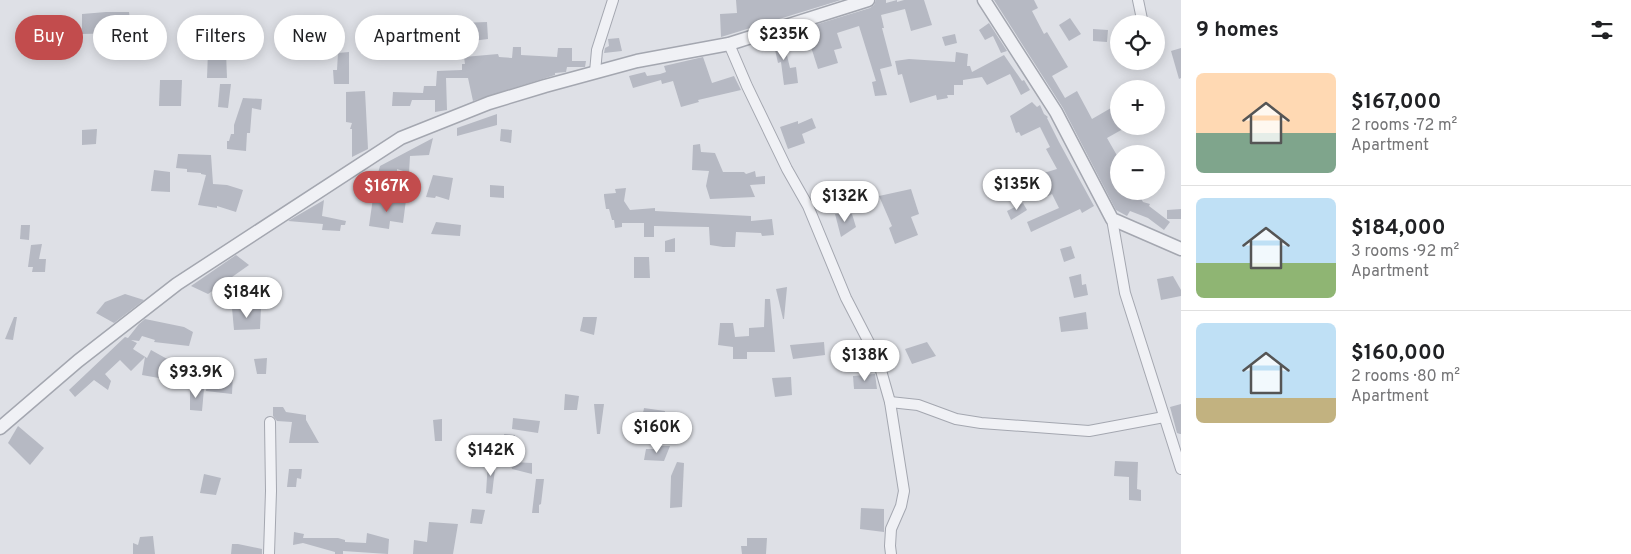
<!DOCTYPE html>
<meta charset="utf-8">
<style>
body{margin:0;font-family:Overpass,sans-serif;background:#f2f2f2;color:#202124;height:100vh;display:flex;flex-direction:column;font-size:19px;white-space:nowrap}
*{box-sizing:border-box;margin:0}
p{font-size:16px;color:#757577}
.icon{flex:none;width:28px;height:28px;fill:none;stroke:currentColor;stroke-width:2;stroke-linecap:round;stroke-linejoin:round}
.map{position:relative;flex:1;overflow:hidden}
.side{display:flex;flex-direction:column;background:#fff;width:450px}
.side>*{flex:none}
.banner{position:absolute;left:15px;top:15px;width:475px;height:45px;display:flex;gap:10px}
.buttons{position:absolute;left:1110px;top:15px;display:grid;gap:10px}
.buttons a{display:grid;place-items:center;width:55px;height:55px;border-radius:50%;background:#fff;box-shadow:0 2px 12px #0003;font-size:25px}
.price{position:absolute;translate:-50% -42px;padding:0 11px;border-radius:18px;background:#fff;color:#222;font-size:16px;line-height:32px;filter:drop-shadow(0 1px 2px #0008)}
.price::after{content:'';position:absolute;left:50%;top:30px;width:15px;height:11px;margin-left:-8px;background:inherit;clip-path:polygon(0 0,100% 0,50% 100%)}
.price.selected{background:#c24c4d;color:#fff}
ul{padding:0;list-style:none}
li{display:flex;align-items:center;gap:15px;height:125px;padding:0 15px}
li+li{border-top:1px solid #e0e0e0}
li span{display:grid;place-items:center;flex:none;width:140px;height:100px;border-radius:8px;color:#555}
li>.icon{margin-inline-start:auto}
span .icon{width:60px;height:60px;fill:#fffc;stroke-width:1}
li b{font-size:21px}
h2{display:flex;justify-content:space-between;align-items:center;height:60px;padding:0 15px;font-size:21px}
.pill{padding:0 18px;border-radius:22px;background:#fff;box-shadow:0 2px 12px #0003;font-size:18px;line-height:45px}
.pill.selected{background:#c24c4d;color:#fff}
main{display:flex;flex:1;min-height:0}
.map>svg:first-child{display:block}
.building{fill:#b6b9c3}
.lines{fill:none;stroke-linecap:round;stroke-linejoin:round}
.minor-casing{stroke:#a4a7b0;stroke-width:12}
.tertiary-casing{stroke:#a4a7b0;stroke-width:15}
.minor{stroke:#f0f1f5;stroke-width:10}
.tertiary{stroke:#f0f1f5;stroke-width:12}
</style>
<main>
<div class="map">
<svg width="1181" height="554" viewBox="0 0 1181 554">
<rect width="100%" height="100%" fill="#dee0e6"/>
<g class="building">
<path d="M736,0H841L721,37L720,14L737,13Z"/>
<path d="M876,0H886V3L897,0V2L904,0H924L932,25L911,31L905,9L881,15L884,28H882L892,66L880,69L887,95L875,96L872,82L876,81L859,26L837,33L842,48L834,50L838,63L818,69L805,28L870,8L874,5Z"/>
<path d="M994,0H1034L1038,8L1032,11L1044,34L1047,32L1068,67L1052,76L1065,98L1077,91L1092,119L1111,108L1119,122V126H1121L1123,129L1107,138L1119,159V191H1137L1143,202L1150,204L1149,206L1170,222L1164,230L1148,218L1130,211L1127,216L1116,210L1063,108Z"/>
<path d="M106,12H129L133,44H115L118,33L82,34V14Z"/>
<path d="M1070,18L1081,34L1069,41L1059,25Z"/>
<path d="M487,22L488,39L472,41V38H459V23Z"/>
<path d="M989,23L1007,51L1001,53L993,36L985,40L979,30Z"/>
<path d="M1093,29L1108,30L1107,42L1093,41Z"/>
<path d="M787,34L788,37L783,39L790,68L796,67L798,83L784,85L781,62L778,63L773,41L763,44L762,42Z"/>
<path d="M955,34L957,43L945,46L942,37Z"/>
<path d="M619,38L622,51L604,53L605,48L609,46L608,39Z"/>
<path d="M513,47H521V55L557,57L558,48H572V61H586L585,67H567L566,72L555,73V75L473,101L468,78H446L447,110L435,112V100H412L410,106H392L393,92L423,93L424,86H436L437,71L462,70V64H465L464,57L498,54L499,57L512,58Z"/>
<path d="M1181,48V78L1179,79L1171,51Z"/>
<path d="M208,51L226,52L227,78H207Z"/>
<path d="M349,52V84H334L333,70H337L338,53Z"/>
<path d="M956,52L968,54L967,66H970L972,72L1004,55L1022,81L1024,80L1030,90L1021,95L1010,74L987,85L982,77L963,80V85H954V95H947L948,98L937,100L936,95L910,103L902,74L898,75L895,61L909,59L955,62Z"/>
<path d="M703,57L712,83L734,76L741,90L698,100L699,102L681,107L673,81L662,84L661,80L633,88L629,76L645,72L647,76L660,74L666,72L664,66Z"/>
<path d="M160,80H182L181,106H159Z"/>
<path d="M220,84H231L228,108L218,107Z"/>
<path d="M365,91L368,149L352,157V129H350L352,123L346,122V92Z"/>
<path d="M243,98L262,99L261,110L252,108L250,133H247L246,151L227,149V141H229L231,134H234V125Z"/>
<path d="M1032,102L1037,107L1040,105L1044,114L1048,117L1047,118L1059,142L1094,206L1082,213L1080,209L1031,232L1027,222L1059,208L1052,194L1048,196L1037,175L1057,169L1046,149L1050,147L1040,127L1021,136L1019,132L1016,133L1010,116Z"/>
<path d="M497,114V125L457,136V128Z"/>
<path d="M812,118L816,128L802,134L805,143L788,149L780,127L798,121V124Z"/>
<path d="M97,129L96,144L82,145V130Z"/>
<path d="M501,129L512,130L511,143L500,141Z"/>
<path d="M433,138L429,155L410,156L409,173L397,169V173H378L380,166Z"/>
<path d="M700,144L701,152L715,153L723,172H744L746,174L755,171L756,177L765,176V184L750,185L755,197L710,199L706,186L709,171L692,170L693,145Z"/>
<path d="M178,154L211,155L213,184L227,185L243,190L236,212L217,206V208L198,205L206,175L201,174V173L187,172V169L176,168Z"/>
<path d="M154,170L170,172V192L151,191Z"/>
<path d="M433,175L453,178L449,200L436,196L435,198L426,197Z"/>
<path d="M490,185L504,186V198L490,197Z"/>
<path d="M626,188L624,201L630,210L655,208V211L751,216V221L772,219L774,235L762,236L761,233L736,232L735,247H723L710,245L709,227L654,226V237H644V223H622V227L615,228L614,220H612L609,209H606L604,196V194L616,193L615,189Z"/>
<path d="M911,189L919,214L911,217L918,235L895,244L889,228L892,226L879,196Z"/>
<path d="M373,198L392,201L406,200L403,223L390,221L389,229L369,226Z"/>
<path d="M324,200L322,216L346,221L345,225H341L340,231L322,230L323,224L288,221Z"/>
<path d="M1023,203L1027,210L1011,220L1007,211Z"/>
<path d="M1181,209V219H1167V210Z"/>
<path d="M835,214H852L856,227L841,237Z"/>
<path d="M436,222L461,225L460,236L431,234Z"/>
<path d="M21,225H30L29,240L20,239Z"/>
<path d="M675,238V252H665V241Z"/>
<path d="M42,244L39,259H46L45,272H32L33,267H28L31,245Z"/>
<path d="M1071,246L1075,258L1064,262L1060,249Z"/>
<path d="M236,255L249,265L208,294L191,286Z"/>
<path d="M634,257H649L650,278H634Z"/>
<path d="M1081,274L1082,285L1086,284L1088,295L1074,298L1069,277Z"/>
<path d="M1173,276L1181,290V296L1161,300L1157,279Z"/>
<path d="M787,287L784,319H783L776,289Z"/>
<path d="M125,294L144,300L114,323L96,313L105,302Z"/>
<path d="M765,299H770L775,352H747V359H733V347L718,345L720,323H733L735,337L749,336V328L764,327Z"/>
<path d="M232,308H261L260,329L234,330Z"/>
<path d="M1086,312L1088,329L1061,332L1059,317Z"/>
<path d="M14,317H17L13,340L5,339Z"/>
<path d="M583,317H597L594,335L580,331Z"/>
<path d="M145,319L184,327L193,332L189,346L154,342L155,340L142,336L139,341L131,340L137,343L133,349L147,358L151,350L169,360L167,363L191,370L186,386L170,382V380L142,375L145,357L131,371L120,360L105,374L111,381L108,390L94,380L75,397L69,390L125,337L128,338L139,324Z"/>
<path d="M824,342L825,355L793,359L790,345Z"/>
<path d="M927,342L936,356L912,364L905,349Z"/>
<path d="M267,358L266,374H257L254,359Z"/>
<path d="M209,369L221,374H233L232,394L206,391Z"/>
<path d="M875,374L877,389H854L853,376Z"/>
<path d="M791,377L792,395L775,397L772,378Z"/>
<path d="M190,387L204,389L202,411L190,410Z"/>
<path d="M565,394L579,396L577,410H564Z"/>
<path d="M594,404H604L600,434H597Z"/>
<path d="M1181,404V434H1180L1177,433L1170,407Z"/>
<path d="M273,407H283L286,412L306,415V420L319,443H289L292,422L277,421L273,416Z"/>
<path d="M644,408L665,411L664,419L643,413Z"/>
<path d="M513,418L540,421L538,433L512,429Z"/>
<path d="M442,419V441H435L433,420Z"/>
<path d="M18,426L44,448L30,465L8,443Z"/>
<path d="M504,434L515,435L513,462L532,463V474L512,469Z"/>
<path d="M659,446H670L664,461L644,460L646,449H658Z"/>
<path d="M488,461H496L492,494L486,493Z"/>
<path d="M1115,461L1138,462L1137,489L1141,490V501L1129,500V477L1114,476Z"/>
<path d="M677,462L684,463L682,507L670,508L671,476Z"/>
<path d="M289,469H302L301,479L297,478L296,487H287Z"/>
<path d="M204,474L221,478L216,495L200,493Z"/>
<path d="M536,479H544L541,504L539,505V513H532Z"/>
<path d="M861,508L884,509V532L860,529Z"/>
<path d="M472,509L485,510L482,524L470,523Z"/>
<path d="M429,522L458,524L453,554H413L414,540L427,542Z"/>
<path d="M294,532L304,534L303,538H338L345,540V542L366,543L367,533L389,539L388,554L343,551V554H335V552L303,543L293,545Z"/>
<path d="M153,536L155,554H133V543L138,545L140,537Z"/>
<path d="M747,538H767L766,554H742L741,546H747Z"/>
<path d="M232,544H238L262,549V554H231Z"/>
</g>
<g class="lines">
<defs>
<g id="minor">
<path d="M1138,0L1143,24"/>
<path d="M729,44L747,86L787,169L808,206L846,298L878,360L890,402L904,491L901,506L891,529L890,546L891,554"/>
<path d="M595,72L597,50L613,0"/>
<path d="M1112,219L1125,293L1181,469"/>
<path d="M890,402L918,405L956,419L981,423L1089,431L1164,417"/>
<path d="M269,554L271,491L270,422"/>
</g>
<g id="tertiary">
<path d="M984,0L1056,112L1112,219L1181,249"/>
<path d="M0,428L78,361L177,284L401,138L489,103L545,86L637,61L729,44L868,0"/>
</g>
</defs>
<use href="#minor" class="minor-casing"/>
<use href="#tertiary" class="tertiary-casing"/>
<use href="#minor" class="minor"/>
<use href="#tertiary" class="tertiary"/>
</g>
</svg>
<div class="buttons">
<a><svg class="icon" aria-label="locate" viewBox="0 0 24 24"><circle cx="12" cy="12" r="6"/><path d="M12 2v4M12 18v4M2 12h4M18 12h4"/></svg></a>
<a>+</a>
<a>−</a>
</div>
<b class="price" style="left:784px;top:61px">$235K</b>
<b class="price" style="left:1017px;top:211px">$135K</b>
<b class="price selected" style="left:387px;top:213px">$167K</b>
<b class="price" style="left:845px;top:223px">$132K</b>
<b class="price" style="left:247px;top:319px">$184K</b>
<b class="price" style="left:865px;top:382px">$138K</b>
<b class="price" style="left:196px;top:399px">$93.9K</b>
<b class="price" style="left:657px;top:454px">$160K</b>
<b class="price" style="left:491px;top:477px">$142K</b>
<div class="banner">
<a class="pill selected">Buy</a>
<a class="pill">Rent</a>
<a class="pill">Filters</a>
<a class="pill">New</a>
<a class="pill">Apartment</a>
</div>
</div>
<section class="side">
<h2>9 homes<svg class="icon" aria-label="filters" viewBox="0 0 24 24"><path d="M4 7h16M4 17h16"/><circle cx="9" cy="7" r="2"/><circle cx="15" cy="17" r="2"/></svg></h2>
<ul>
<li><span style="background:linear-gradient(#ffd9b3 60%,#7fa58c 0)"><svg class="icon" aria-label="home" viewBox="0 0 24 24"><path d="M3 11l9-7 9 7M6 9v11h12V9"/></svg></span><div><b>$167,000</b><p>2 rooms · 72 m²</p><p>Apartment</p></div></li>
<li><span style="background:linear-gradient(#bfe0f5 65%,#8fb573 0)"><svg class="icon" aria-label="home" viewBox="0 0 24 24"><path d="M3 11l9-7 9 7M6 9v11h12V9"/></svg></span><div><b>$184,000</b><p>3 rooms · 92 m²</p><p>Apartment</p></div></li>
<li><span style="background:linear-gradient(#bfe0f5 75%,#c2b280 0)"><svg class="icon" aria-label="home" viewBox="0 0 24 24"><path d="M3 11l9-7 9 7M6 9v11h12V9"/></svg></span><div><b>$160,000</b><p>2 rooms · 80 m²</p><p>Apartment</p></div></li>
</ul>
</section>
</main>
